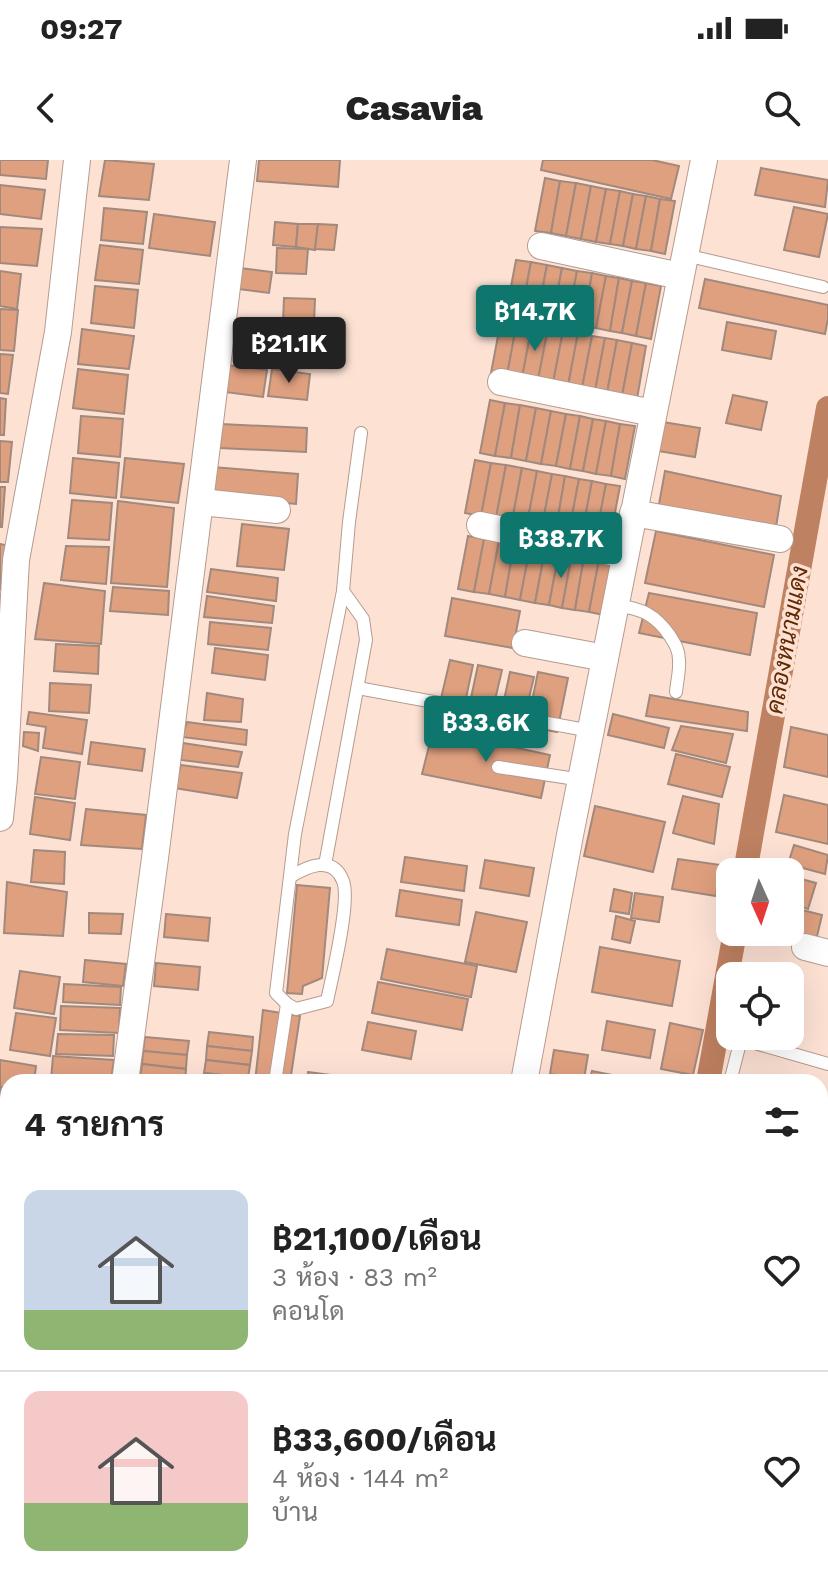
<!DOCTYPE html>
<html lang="th">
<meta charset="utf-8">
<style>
body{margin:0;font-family:"Work Sans",Sarabun,sans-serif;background:#f2f2f2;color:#222;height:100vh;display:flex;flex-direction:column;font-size:30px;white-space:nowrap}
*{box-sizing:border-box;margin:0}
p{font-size:26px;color:#767676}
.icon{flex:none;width:44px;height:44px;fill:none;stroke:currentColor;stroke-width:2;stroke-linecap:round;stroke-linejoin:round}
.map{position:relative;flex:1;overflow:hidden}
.panel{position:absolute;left:0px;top:914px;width:828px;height:514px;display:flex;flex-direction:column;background:#fff;border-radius:24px 24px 0 0;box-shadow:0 8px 32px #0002}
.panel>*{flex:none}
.needle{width:52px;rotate:177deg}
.fabs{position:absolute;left:716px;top:698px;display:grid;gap:16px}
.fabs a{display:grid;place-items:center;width:88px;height:88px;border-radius:16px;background:#fff;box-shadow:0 8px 32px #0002;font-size:40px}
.price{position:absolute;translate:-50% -68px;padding:0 18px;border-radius:8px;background:#0f766e;color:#fff;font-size:26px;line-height:52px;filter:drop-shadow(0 2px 4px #0008)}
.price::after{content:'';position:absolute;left:50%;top:48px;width:24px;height:18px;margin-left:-12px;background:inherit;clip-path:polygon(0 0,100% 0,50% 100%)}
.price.active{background:#222;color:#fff}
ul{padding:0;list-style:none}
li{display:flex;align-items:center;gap:24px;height:200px;padding:0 24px}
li+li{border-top:2px solid #e0e0e0}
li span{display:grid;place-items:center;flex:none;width:224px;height:160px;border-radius:16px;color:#555}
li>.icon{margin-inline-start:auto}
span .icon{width:96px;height:96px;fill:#fffc;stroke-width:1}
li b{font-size:34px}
h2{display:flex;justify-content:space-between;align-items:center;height:96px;padding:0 24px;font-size:34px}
.status{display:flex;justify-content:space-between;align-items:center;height:56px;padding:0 40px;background:#fff;direction:ltr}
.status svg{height:22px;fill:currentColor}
header{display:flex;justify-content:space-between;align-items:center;height:104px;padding:0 24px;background:#fff;font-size:36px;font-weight:800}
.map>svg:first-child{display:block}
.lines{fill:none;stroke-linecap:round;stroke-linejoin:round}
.canal{stroke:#be8161;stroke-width:24}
.building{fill:#dfa07f;stroke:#a2897d;stroke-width:2}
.service-casing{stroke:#b59b8f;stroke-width:14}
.minor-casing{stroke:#b59b8f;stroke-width:28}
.primary-casing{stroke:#fff;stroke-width:42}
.service{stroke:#fff;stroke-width:12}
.minor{stroke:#fff;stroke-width:26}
.primary{stroke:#fac5aa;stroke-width:40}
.labels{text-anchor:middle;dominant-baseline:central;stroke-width:7;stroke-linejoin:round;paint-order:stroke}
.water-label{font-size:24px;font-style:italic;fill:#612902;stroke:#fde2d4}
</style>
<div class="status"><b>09:27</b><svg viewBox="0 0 49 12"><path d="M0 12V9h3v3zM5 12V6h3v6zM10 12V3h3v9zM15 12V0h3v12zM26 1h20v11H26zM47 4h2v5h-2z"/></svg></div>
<header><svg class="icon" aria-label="back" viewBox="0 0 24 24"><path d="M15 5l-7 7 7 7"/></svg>Casavia<svg class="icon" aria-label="search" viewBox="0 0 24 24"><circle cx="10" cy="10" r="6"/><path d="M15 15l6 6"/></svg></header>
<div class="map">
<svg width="828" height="1427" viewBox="0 0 828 1427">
<rect width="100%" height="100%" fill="#fde2d4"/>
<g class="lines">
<g class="canal">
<path d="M745,712L828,248"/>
<path d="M708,922L735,772"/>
<path d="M595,1427L597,1420"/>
</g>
</g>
<g class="building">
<path d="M0,0H48L46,19L0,15Z"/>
<path d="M105,0L154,4L149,40L99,36Z"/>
<path d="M259,0H340L338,27L257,21Z"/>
<path d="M543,0H652L679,6L671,39L541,10Z"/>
<path d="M761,8L828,20L825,47L755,35Z"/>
<path d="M545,18L560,21L551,73L535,71Z"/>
<path d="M560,21L576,23L566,76L551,73Z"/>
<path d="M576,23L591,26L581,79L566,76Z"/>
<path d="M0,25L45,30L41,59L0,54Z"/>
<path d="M591,26L606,29L596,82L581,79Z"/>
<path d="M606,29L620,31L610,84L596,82Z"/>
<path d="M620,31L633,34L623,86L610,84Z"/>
<path d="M633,34L646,36L636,89L623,86Z"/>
<path d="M646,36L660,39L651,91L636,89Z"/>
<path d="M660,39L675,41L665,94L651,91Z"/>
<path d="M794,47L828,54L819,97L784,90Z"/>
<path d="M104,48L147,52L143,84L101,80Z"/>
<path d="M154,54L215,62L210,96L149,88Z"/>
<path d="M275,62L298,64L296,87L273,85Z"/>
<path d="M298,64H318L315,90L296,87Z"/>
<path d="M318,64L337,65L334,90L315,89Z"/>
<path d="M0,67L42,69L37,106L0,103Z"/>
<path d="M100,85L143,90L139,124L95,120Z"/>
<path d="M277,88L308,89L306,114L276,113Z"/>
<path d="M516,100L531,102L521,155L506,153Z"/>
<path d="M531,102L547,105L537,158L521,155Z"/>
<path d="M547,105L562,108L552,160L537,158Z"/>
<path d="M240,108L272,112L269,133L238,129Z"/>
<path d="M562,108L577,111L567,164L552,160Z"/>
<path d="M0,111L21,114L17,149L0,146Z"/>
<path d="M577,111L592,113L583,166L567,164Z"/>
<path d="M592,113L606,116L596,168L583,166Z"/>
<path d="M606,116L619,118L610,171L596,168Z"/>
<path d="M619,118L632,121L622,173L610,171Z"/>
<path d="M705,119L828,145V159L825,174L699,148Z"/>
<path d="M632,121L646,123L636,176L622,173Z"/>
<path d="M646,123L661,126L651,179L636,176Z"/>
<path d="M95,126L138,130L134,168L91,163Z"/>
<path d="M284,138L315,139L314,163L283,162Z"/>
<path d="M0,149L18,150L14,191L0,190Z"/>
<path d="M501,160L517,162L507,215L491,213Z"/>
<path d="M260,162L317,167L315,193L258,188Z"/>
<path d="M517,162L532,165L522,218L507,215Z"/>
<path d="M727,162L776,171L771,199L722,190Z"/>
<path d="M532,165L548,168L538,220L522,218Z"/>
<path d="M548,168L563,171L553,223L538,220Z"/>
<path d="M82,169L134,176L129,209L78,204Z"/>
<path d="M563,171L578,173L568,226L553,223Z"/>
<path d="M578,173L592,176L582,228L568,226Z"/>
<path d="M592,176L605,178L595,231L582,228Z"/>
<path d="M605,178L617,180L607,233L595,231Z"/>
<path d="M617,180L632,183L622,236L607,233Z"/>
<path d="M632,183L646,186L637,239L622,236Z"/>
<path d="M0,194L13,195L8,234L0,233Z"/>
<path d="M228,205L267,210L263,237L225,232Z"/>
<path d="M78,209L128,215L124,254L73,248Z"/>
<path d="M272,209L310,214L307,240L268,236Z"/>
<path d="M733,235L767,242L761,270L726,263Z"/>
<path d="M0,238L6,239L4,275H0Z"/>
<path d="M490,240L505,243L495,296L480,293Z"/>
<path d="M505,243L520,245L511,298L495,296Z"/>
<path d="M520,245L536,248L526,301L511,298Z"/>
<path d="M536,248L551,251L541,304L526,301Z"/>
<path d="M551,251L566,254L556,306L541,304Z"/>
<path d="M566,254L580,256L570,309L556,306Z"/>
<path d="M81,256L123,259L120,297L78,293Z"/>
<path d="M580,256L593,259L583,311L570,309Z"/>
<path d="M593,259L606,261L596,314L583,311Z"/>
<path d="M606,261L620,264L611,316L596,314Z"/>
<path d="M663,262L700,268L695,297L658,291Z"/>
<path d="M221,264L307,268L306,292L220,288Z"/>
<path d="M620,264L635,266L625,319L611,316Z"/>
<path d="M0,281L12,282L8,322H0Z"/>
<path d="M73,298L119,303L116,338L70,333Z"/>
<path d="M125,298L184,304L178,343L121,337Z"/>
<path d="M475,300L491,303L481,356L465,353Z"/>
<path d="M491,303L506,305L496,358L481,356Z"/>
<path d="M506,305L522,308L512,361L496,358Z"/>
<path d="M212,307L298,314L296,344L210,336Z"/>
<path d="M522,308L537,311L527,364L512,361Z"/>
<path d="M537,311L552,314L542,366L527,364Z"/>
<path d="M665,311L781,336L775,373L658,350Z"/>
<path d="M552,314L565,316L556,369L542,366Z"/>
<path d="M565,316L579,319L569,371L556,369Z"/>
<path d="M579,319L592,321L582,374L569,371Z"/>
<path d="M592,321L606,324L596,376L582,374Z"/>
<path d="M606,324L620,326L610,379L596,376Z"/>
<path d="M0,327H5L2,367H0Z"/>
<path d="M72,340L112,343L109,380L68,378Z"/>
<path d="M118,341L174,348L167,427L111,423Z"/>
<path d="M242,364L289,369L284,410L237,406Z"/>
<path d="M656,371L774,395L764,447L645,423Z"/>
<path d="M468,376L484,379L474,432L458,429Z"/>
<path d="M484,379L499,381L489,434L474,432Z"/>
<path d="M499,381L514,384L505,437L489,434Z"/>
<path d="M0,384L10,386L4,430L0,429Z"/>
<path d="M514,384L530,387L520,440L505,437Z"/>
<path d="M66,386L109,387L106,424L61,420Z"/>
<path d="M530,387L545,390L535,443L520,440Z"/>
<path d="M545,390L559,392L549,445L535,443Z"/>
<path d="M559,392L572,394L562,448L549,445Z"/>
<path d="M572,394L584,397L575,450L562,448Z"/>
<path d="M584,397L599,400L589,452L575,450Z"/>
<path d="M599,400L613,402L604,455L589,452Z"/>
<path d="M211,409L278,418L276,441L207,432Z"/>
<path d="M44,423L105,431L101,484L35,479Z"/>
<path d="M113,427L169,431L168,455L110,451Z"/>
<path d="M649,433L757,453L750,495L639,473Z"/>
<path d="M207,436L274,446L272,463L204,457Z"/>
<path d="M452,438L520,451L513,488L445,476Z"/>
<path d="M210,462L271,468L268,490L208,484Z"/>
<path d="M56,484L99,486L98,514L54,511Z"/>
<path d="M215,488L268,495L265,520L212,513Z"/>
<path d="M450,500L473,505L463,552L439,547Z"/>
<path d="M478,505L502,510L491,557L468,552Z"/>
<path d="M510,512L534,517L523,563L500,559Z"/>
<path d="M538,512L568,518L557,572L527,566Z"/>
<path d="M50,523L91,525L89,553L49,551Z"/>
<path d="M207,533L243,539L241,562L204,560Z"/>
<path d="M650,535L748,552L747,571L646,556Z"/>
<path d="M29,552L87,560L82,594L43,588L46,567L27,564Z"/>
<path d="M613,554L669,568L664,588L608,575Z"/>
<path d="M187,562L247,570L246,585L182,577Z"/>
<path d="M681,566L733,574L726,603L672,590Z"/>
<path d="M791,567L828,575V617L784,607Z"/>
<path d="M433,570L550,595L541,638L422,614Z"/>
<path d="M24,572L39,573L38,591L23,586Z"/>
<path d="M91,582L145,589L142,611L88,604Z"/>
<path d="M183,583L242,592L238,607L181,600Z"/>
<path d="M676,594L730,607L722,637L668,624Z"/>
<path d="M41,597L80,602L75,639L35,634Z"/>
<path d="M181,605L242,613L237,638L174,628Z"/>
<path d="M784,635L828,645V684L776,672Z"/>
<path d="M683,636L719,644L714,684L673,673Z"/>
<path d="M35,637L75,643L70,680L30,674Z"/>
<path d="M595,646L665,662L653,712L584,696Z"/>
<path d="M86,649L146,655L142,689L81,685Z"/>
<path d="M794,685L828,695L825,714L788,704Z"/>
<path d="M34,690L65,692L64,724L31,722Z"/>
<path d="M405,697L467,706L464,731L401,722Z"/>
<path d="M678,699L721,705L716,736L672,729Z"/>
<path d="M485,700L534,708L529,736L480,728Z"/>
<path d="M790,716L816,723L808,749L790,743Z"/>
<path d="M7,722L67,732L63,776L4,773Z"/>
<path d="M297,725L330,728L322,818L303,826L302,834L287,833Z"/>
<path d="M614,729L632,733L629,754L610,751Z"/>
<path d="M400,730L462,740L459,765L396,756Z"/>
<path d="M635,733L663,737L659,762L631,758Z"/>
<path d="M790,747L822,755L815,785L763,772H790Z"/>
<path d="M476,752L527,762L516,812L465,802Z"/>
<path d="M89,753L123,754L121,774L89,773Z"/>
<path d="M166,754L210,758L208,781L164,777Z"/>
<path d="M616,756L635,761L630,783L612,779Z"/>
<path d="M600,787L680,801L672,846L592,832Z"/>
<path d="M387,789L477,806L471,837L381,819Z"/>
<path d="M85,800L126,804L123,826L83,822Z"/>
<path d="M156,803L200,807L198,830L154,826Z"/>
<path d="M20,811L60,817L54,854L14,848Z"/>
<path d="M378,822L468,839L462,870L372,853Z"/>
<path d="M64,824L121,827L120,845L63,842Z"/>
<path d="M61,846L120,848L119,873L60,870Z"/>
<path d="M263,850L300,856L290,922H255Z"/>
<path d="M16,853L56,858L50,896L10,890Z"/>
<path d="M607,861L655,870L650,898L602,890Z"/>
<path d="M368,862L416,871L411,899L362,890Z"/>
<path d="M670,863L703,870L693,915L661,909Z"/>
<path d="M209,872L253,877L252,891L207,886Z"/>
<path d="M58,874L114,875L113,896L56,894Z"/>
<path d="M145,877L189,881L187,895L143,891Z"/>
<path d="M207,886L252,891L250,905L206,900Z"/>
<path d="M554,890L588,895L584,919L550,914Z"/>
<path d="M143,891L187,895L186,909L142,904Z"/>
<path d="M53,896L114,900L111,922L51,920Z"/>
<path d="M0,900L36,906L34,922H8V928L0,927Z"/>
<path d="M206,900L250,905L248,918L204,913Z"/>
<path d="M142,904L186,909L185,922L140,918Z"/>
<path d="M592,911L637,920L636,922H589Z"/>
<path d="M308,912L339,916L338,922H307Z"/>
<path d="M204,913L248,918V922H204Z"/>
<path d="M365,916L407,922H364Z"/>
<path d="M438,916L471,922H437Z"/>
<path d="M0,929L8,930V941L0,940Z"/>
<path d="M0,942L8,943V959L0,958Z"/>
<path d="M0,959L8,960V972L0,971Z"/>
<path d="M0,972L8,973V985L0,984Z"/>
<path d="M0,985L8,986V998L0,997Z"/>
<path d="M0,997L8,998V1010L0,1009Z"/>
<path d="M0,1010L8,1011V1023L0,1022Z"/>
<path d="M0,1022L8,1023V1035L0,1034Z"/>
<path d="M0,1034L8,1035V1047L0,1046Z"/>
<path d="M820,1034L828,1037V1096L820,1094Z"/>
<path d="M0,1046L8,1047V1059L0,1058Z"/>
<path d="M0,1060L8,1061V1074L0,1073Z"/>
<path d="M0,1074L8,1075V1087L0,1086Z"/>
<rect x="0" y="1087" width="8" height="12"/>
<path d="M0,1100L8,1101V1113L0,1112Z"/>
<path d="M0,1114L8,1115V1127L0,1126Z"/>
<path d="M0,1140L8,1141V1157L0,1156Z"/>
<path d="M0,1156L8,1158L6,1173L0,1172Z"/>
<path d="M0,1173H5L3,1189L0,1188Z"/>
<path d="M823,1292L828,1293V1328L820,1326V1302Z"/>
<path d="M820,1336L828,1339V1355L820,1352Z"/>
<path d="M820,1353L828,1355V1371L820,1368Z"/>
<path d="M820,1369L828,1371V1386L820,1384Z"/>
<path d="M820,1384L828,1387V1402L820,1400Z"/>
<path d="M820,1400L828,1403V1418L820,1416Z"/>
<path d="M820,1416L828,1419V1427H806L785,1420H820Z"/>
<path d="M289,1420L334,1427H286Z"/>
<path d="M361,1420H419L417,1427H360Z"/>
<path d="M446,1420H480L500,1424L499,1427H445Z"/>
<path d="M617,1420H696L694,1427H615Z"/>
<path d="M732,1420H773L772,1427H730Z"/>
</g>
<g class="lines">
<defs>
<g id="service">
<path d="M685,95L823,127"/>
<path d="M616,445C642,449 655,454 670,476C675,484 679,490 679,500C680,510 677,521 676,532"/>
<path d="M358,528L591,571"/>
<path d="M498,607L582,620"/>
<path d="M325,705L366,480L363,459L343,431"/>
<path d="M287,844L296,849L327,841C332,817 351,741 343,721C333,694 306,707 290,717"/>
<path d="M275,922L287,844L276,833L295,674L343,431L349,362L361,273"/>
<path d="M730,922L741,879L828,904"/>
<path d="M820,977L828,979"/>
<path d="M820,1180L828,1158"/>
<path d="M820,1232L828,1234"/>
<path d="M210,1427V1420"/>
<path d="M701,1427L703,1420"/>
</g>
<g id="minor">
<path d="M541,86L680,116"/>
<path d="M501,222L653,253"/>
<path d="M201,342L277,350"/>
<path d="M633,353L780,379"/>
<path d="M480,365L625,395"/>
<path d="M525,483L605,498"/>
<path d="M0,658L4,618L16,400L58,172L77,0"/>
<path d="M805,787L828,793"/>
<path d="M125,922L155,698L243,0"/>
<path d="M524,922L570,675L704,0"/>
<path d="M433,1427L434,1420"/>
<path d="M517,1427L518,1420"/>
</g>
<g id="primary">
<path d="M0,1390L8,1392"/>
<path d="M103,1420L127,1427"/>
</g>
</defs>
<use href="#service" class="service-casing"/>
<use href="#minor" class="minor-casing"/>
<use href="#primary" class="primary-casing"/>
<use href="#service" class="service"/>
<use href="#minor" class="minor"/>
<use href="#primary" class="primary"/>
</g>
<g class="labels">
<g class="water-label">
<text transform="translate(787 480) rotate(-80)">คลองหนามแดง</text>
</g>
</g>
</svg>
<div class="fabs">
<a><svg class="needle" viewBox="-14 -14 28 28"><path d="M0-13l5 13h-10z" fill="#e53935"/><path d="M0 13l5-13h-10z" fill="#767676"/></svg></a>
<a><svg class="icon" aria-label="locate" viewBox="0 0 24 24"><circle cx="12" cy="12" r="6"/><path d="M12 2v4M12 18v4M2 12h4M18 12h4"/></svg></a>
</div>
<b class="price" style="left:535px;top:193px">฿14.7K</b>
<b class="price active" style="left:289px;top:225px">฿21.1K</b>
<b class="price" style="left:561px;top:420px">฿38.7K</b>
<b class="price" style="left:486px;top:604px">฿33.6K</b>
<section class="panel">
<h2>4 รายการ<svg class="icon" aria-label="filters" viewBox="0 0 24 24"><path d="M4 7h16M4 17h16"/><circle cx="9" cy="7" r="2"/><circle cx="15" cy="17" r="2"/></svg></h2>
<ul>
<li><span style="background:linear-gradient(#c9d6e8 75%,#8fb573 0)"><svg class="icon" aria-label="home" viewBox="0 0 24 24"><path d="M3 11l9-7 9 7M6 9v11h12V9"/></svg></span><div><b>฿21,100/เดือน</b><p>3 ห้อง · 83 m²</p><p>คอนโด</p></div><svg class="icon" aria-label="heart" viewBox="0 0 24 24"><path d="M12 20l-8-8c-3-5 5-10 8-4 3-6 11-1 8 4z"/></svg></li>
<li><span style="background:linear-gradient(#f6c9c9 70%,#8fb573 0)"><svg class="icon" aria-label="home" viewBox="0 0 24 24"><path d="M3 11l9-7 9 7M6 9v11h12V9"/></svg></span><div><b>฿33,600/เดือน</b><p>4 ห้อง · 144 m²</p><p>บ้าน</p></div><svg class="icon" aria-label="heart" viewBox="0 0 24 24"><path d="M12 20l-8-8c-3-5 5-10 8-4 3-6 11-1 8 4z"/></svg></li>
</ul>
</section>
</div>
